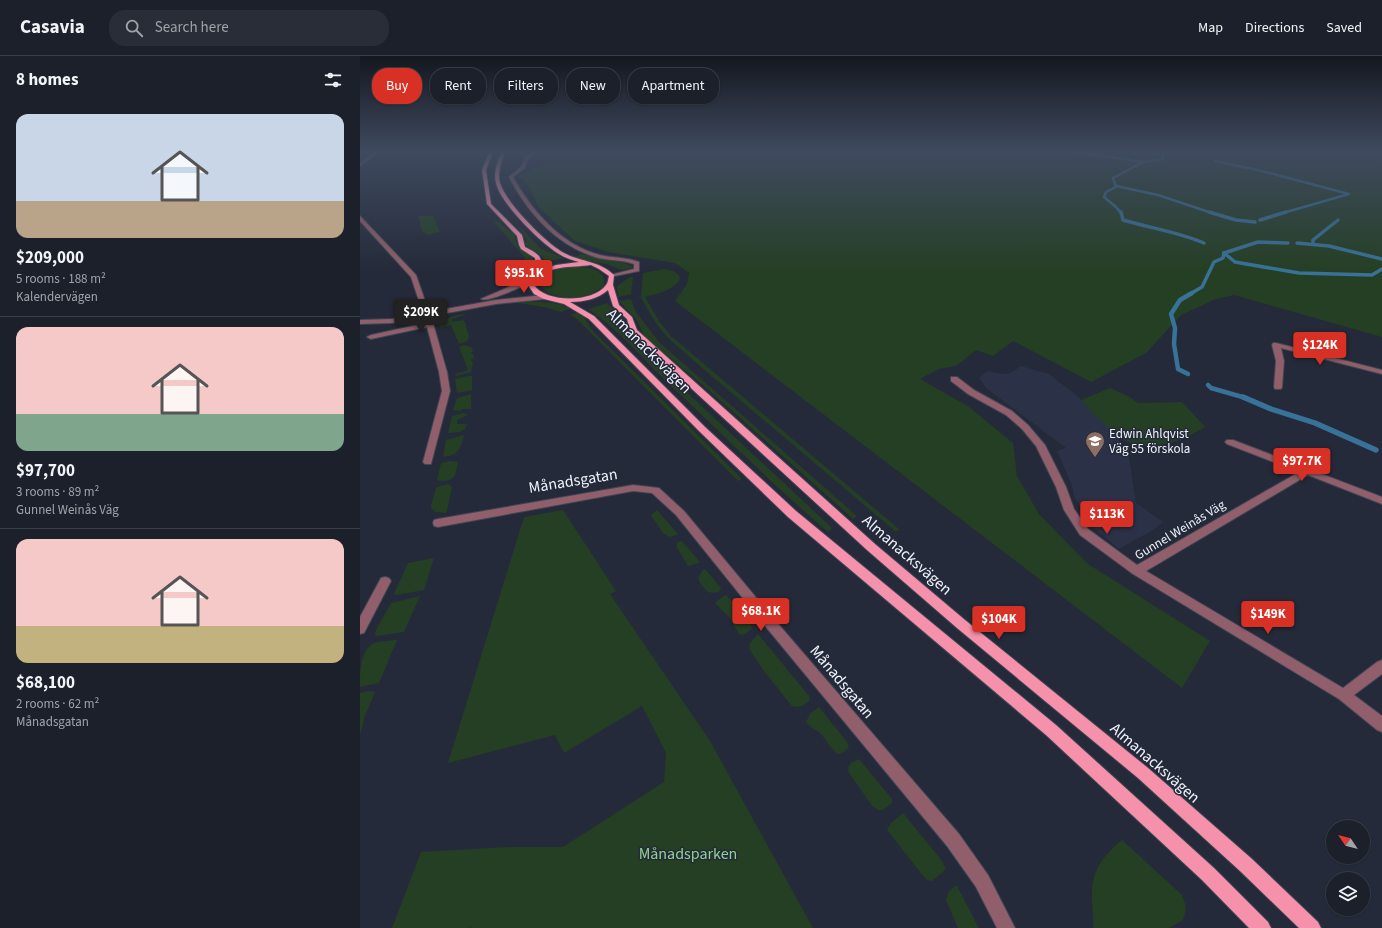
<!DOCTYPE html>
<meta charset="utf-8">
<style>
body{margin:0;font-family:"Source Sans 3",sans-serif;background:#282d37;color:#f1f3f6;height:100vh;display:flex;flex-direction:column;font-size:15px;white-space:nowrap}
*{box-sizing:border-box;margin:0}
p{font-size:13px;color:#a0a3a9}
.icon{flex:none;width:22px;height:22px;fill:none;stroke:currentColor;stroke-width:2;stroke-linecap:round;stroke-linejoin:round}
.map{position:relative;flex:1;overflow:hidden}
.details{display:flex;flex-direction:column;background:#1b202b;width:360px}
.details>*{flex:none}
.guide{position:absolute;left:12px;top:12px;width:380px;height:36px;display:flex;gap:8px}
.needle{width:26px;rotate:305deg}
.fabs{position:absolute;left:966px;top:764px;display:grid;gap:8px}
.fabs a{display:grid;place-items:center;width:44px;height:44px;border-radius:50%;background:#1b202b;box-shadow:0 1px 3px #0004,0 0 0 1px #393e47;font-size:20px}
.price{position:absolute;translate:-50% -34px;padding:0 9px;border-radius:4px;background:#d93025;color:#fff;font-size:13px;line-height:26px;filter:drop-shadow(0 1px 2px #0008)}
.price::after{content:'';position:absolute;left:50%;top:24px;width:12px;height:9px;margin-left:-6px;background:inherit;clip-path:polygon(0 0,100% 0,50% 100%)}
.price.on{background:#222;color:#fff}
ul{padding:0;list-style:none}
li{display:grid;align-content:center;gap:8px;height:212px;padding:0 16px}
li+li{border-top:1px solid #393e47}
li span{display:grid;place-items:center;height:124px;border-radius:12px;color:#555}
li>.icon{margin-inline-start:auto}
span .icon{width:72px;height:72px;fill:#fffc;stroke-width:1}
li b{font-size:17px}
h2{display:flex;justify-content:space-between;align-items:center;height:48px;padding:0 16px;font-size:17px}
.chip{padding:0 14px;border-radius:16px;background:#1b202b;box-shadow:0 1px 3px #0004,0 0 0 1px #393e47;font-size:14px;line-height:36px}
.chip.on{background:#d93025;color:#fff}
header{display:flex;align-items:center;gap:24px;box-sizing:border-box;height:56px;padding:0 20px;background:#1b202b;border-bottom:1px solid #393e47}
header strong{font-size:19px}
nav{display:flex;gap:22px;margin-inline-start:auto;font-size:14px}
.search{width:280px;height:36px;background:#282d37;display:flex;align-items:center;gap:10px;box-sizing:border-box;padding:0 14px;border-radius:16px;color:#a0a3a9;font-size:15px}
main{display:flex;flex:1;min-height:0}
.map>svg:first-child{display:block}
.built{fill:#2b3247}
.green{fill:#253f24}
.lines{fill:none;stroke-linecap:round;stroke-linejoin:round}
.stream-far3{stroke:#387298;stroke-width:2.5}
.stream-far2{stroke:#387298;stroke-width:3.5}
.stream-far1{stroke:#387298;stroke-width:4.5}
.stream{stroke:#387298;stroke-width:5.5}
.minor-casing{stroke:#404654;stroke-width:2}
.major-casing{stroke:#404654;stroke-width:2}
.minor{fill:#905f6b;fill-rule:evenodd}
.major{fill:#f691ab;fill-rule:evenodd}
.labels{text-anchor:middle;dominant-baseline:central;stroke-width:3;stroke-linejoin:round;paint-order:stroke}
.poi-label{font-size:13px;fill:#eff3fd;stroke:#242a39;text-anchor:start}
.street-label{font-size:13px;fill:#eff3fd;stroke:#242a39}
.near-street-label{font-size:16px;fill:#eff3fd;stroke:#242a39}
.near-park-label{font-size:16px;fill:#90d18d;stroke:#242a39}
</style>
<header>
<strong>Casavia</strong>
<div class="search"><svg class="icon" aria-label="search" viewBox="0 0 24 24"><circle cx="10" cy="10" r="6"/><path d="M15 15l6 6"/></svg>Search here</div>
<nav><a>Map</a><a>Directions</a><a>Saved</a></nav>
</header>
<main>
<section class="details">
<h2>8 homes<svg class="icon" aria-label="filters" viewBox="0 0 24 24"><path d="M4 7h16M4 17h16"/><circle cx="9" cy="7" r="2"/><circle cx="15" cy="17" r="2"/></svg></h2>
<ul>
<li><span style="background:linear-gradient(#c9d6e8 70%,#b9a48a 0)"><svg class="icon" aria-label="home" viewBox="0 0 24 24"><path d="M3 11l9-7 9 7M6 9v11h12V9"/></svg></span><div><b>$209,000</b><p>5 rooms · 188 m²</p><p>Kalendervägen</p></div></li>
<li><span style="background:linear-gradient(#f6c9c9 70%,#7fa58c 0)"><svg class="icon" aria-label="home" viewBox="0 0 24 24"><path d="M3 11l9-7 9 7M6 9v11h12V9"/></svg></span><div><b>$97,700</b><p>3 rooms · 89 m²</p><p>Gunnel Weinås Väg</p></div></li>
<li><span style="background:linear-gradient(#f6c9c9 70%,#c2b280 0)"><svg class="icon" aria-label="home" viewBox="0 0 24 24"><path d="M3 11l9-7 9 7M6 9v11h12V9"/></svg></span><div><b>$68,100</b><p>2 rooms · 62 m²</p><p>Månadsgatan</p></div></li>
</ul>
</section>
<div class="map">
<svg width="1022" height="872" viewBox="0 0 1022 872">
<rect width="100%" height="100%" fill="#242a39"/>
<path class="built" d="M661,310L689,318L715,338L754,377L769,401L776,447L803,466L793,474L759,493L735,473L714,440L712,429L697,395L706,392L626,332L619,322L627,315L642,318L650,317Z"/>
<g class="green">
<path d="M161,94H1022V281L874,239L856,243L821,259L786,297L731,326L653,285L633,300L616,294L596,310L579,313L560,323L609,351L653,387L657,420L679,458L728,508L850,585L822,632L315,245L327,228L329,217L315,207L248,196L215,185L179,152L168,129L159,120L182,109L180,102L154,98Z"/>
<path d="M58,160H73L80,176L68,179L62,176Z"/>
<path d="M137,165L154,178L158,192L171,200L175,207L165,209V202L134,166Z"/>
<path d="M157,168L181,193L204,202L184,206L183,201L167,190L165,188L167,184Z"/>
<path d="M222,198C231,201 270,207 273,211L268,213L261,214L247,208L227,205L214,201Z"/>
<path d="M175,209C172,221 158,227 148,232L146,231L157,222L164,211Z"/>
<path d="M219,211C229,211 247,215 244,229C230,244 194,247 181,230V222C190,213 205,211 219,211Z"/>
<path d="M304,213L314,215L319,219L320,223C313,235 298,237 285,241L299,265L310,279L540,474L535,475L341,311L308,282L297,269L281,242L283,217Z"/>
<path d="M270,221H273L271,238L258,241L257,230Z"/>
<path d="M271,243L276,256L299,286L497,460L493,463L351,336L284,280L277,264L259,245Z"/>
<path d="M163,245L194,247L212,252L201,256L184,251L151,246Z"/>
<path d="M247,247L265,264L269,276L288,300L472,472L468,476C411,427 358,374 304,323C279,299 257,272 228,253Z"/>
<path d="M218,256L222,258L232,274L382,423L378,425L217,263L210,259Z"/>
<path d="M105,258V259L92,263V266L103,264L105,266L109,281L107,285L99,288L91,269L80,272L78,267L93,260Z"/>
<path d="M104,289L111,291L113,295L110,298H113L114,302L110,304L113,306L111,316L97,320L95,319L96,318L108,314L99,291Z"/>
<path d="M108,320H112V334L97,337L95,323Z"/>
<path d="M750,332L768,340L778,347L822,346L845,371C817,388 781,401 754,377C742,367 732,355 721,344Z"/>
<path d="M111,338V353H102L100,355L93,354L97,342Z"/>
<path d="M103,357L108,359L97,364V368H107L105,373L100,376L88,377L92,360Z"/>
<path d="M104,379C100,394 99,399 83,401L86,384Z"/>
<path d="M89,405L98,406L95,420C90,425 84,426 77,424L81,407Z"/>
<path d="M89,428L92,431L87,455L86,457L75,456L71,452V449L76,432L80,430Z"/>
<path d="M203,454L256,535L250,538L350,685L453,872H112L111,871L109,872H32L61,796L147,791H203L304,726L306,697L282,650L204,697L195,679L88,707L164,461Z"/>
<path d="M297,454L318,478L317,479L309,481L303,477L291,459Z"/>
<path d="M322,485L339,505V507L328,510L316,490L318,486Z"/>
<path d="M74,502L64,534L37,539L34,538L48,507Z"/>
<path d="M345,513L361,532C359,538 353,537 348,536L340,527L338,522L342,515Z"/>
<path d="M365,539L367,540L391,569L392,573L383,579L379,578L370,562L356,548L357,545Z"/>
<path d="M60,540L44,576L17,580L15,579L16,574L31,547Z"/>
<path d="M398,578L449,640L450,644C444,650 438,653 431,649L404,615L389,593L390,587Z"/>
<path d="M37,584L19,627L0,631C0,617 0,594 14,587C21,585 30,585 37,584Z"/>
<path d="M10,635L15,636L5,660L0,679V637Z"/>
<path d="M459,651L487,686L489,691L484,696L478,698C470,693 466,682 459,676C454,673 450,671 446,666L450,658Z"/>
<path d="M499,703L532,743V747L523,754H519L513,751L489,717L488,711L491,707Z"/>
<path d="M543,757L582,805L586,813L572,825L567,824L560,816L527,774L531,767Z"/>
<path d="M762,784L822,839C826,849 827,854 823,864L809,872H733C734,862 732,853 732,843C731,815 741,802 762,784Z"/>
<path d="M595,830H597L619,872H598L586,844L588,837Z"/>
</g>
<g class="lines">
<g class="stream-far3">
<path d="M703,94L783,106L803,103L802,97L826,94"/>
<path d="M855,105L898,114L989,138L923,157"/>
<path d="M756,130L798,139L852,157"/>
<path d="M761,157L756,151L744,141L746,136L756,131L753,122L783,106"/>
</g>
<g class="stream-far2">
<path d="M761,156L763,164C790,172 818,176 844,187"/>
<path d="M849,156L876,164L895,166"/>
<path d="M900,164L926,156"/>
<path d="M937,187L969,190L1022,203"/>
<path d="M953,187V184L978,164"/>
<path d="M864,197L875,206L939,217L1012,219L1022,213"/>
<path d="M864,197L898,186L928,187"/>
<path d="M830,238L842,231L854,206L863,202L864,197"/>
</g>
<g class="stream-far1">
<path d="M828,318L818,313L814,288L815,272L811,258L820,244L832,237"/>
<path d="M848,329L851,332L886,342"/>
</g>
<path class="stream" d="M883,341L911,353L955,367L1016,394"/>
<defs>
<g id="minor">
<path d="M17,94H22L0,110V107Z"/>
<path d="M173,97L175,98L169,102L164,113L153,121C172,155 201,189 240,199C253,202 266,201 279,206V215L250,221V219L274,213V208C261,203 247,205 235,201C195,188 168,157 149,121L161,111L166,100Z"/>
<path d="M0,160L56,219L69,256L136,244L185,239L188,241L185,243L136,248L71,260L87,316L90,335L71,408H65L63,406L82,335L79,316L67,271L11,283L7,281L11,279L66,267L64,261L32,267L0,268V264L32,263L63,257L51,221L0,165Z"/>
<path d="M172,221L177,222C170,228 127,247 121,243Z"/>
<path d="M913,287H916L1022,314V318L921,292L924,305L922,331L921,333H915L914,331L916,305L912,289Z"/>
<path d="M591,321H597L614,334L652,355L668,369L685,389L706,431L714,453L728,473L777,509L939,416L867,388L865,386L867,384H873L1022,441V448L948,419L786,515L983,632L1017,606L1022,604V618L994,639L1022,660V676L1017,674L979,643L773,518L720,479L704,454L696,431L676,390L662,373L646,359L608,338L591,325Z"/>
<path d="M273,429L299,432L324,455L414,563L599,778L628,819L655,872H637L616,831L587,790L406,571L316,459L292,437L273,435L78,471L74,470L73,467L74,464L78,463Z"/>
<path d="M25,521L29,522L31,525L4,577L0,578V561L21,522Z"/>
</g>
<path id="major" d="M130,94H134L126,114L131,148L162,179L165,191C176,197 183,199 182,214L196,209L219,206C212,204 205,202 199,198C181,187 141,148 136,127C133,117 138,104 142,94H146C142,104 137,117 140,127C146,147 186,187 204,197C221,206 240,205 254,219L253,229L259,249L272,261L277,274L515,488L605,564L788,712L892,803L958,866L961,872H939L880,815L778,722L597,572L507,494L271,277L267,263L253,250L248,234C238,243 223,246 210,246L234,260L345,371L436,455L696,669L854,812L908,866L911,872H889L842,824L686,679L428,461L339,375L229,263L204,248L184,243L174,238L168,229L176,217L175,202L161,193L159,189L157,180L127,148L122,114ZM231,209L239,213L249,220C248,223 248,227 246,229C233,247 186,247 174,229C184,208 211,212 231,209Z"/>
</defs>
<use href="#minor" class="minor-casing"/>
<use href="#major" class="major-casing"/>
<use href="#minor" class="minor"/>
<use href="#major" class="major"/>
</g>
<linearGradient id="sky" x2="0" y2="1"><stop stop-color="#14171f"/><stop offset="0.44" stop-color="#3f4a5f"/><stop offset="1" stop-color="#3f4a5f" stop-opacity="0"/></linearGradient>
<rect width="1022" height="216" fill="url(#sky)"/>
<defs>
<symbol id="school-pin" viewBox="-11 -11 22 30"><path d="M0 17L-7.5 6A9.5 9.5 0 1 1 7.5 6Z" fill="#8d6e63" stroke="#242a39"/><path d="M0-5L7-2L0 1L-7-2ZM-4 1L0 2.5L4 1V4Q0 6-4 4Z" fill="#fff"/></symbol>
</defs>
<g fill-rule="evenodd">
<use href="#school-pin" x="724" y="374" width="22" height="30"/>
</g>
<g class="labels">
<g class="poi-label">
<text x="749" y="378">Edwin Ahlqvist<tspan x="749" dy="15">Väg 55 förskola</tspan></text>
</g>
<g class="street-label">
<text transform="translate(820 474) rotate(-31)">Gunnel Weinås Väg</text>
</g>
<g class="near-street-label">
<text transform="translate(289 295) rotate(45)">Almanacksvägen</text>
<text transform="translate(213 425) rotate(-9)">Månadsgatan</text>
<text transform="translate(547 499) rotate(41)">Almanacksvägen</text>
<text transform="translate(482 626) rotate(50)">Månadsgatan</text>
<text transform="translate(795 707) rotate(41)">Almanacksvägen</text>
</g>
<g class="near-park-label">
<text x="328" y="798">Månadsparken</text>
</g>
</g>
</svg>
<div class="fabs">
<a><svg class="needle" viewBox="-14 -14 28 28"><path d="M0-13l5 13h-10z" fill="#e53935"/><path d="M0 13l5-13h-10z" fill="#a0a3a9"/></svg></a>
<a><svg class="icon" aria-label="layers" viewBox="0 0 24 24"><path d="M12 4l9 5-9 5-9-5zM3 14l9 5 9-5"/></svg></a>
</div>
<b class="price" style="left:164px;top:238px">$95.1K</b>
<b class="price on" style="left:61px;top:277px">$209K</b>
<b class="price" style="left:960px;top:310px">$124K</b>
<b class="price" style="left:942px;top:426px">$97.7K</b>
<b class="price" style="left:747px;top:479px">$113K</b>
<b class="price" style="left:401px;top:576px">$68.1K</b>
<b class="price" style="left:908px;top:579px">$149K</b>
<b class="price" style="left:639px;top:584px">$104K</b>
<div class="guide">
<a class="chip on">Buy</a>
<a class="chip">Rent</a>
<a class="chip">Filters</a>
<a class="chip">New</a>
<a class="chip">Apartment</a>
</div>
</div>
</main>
